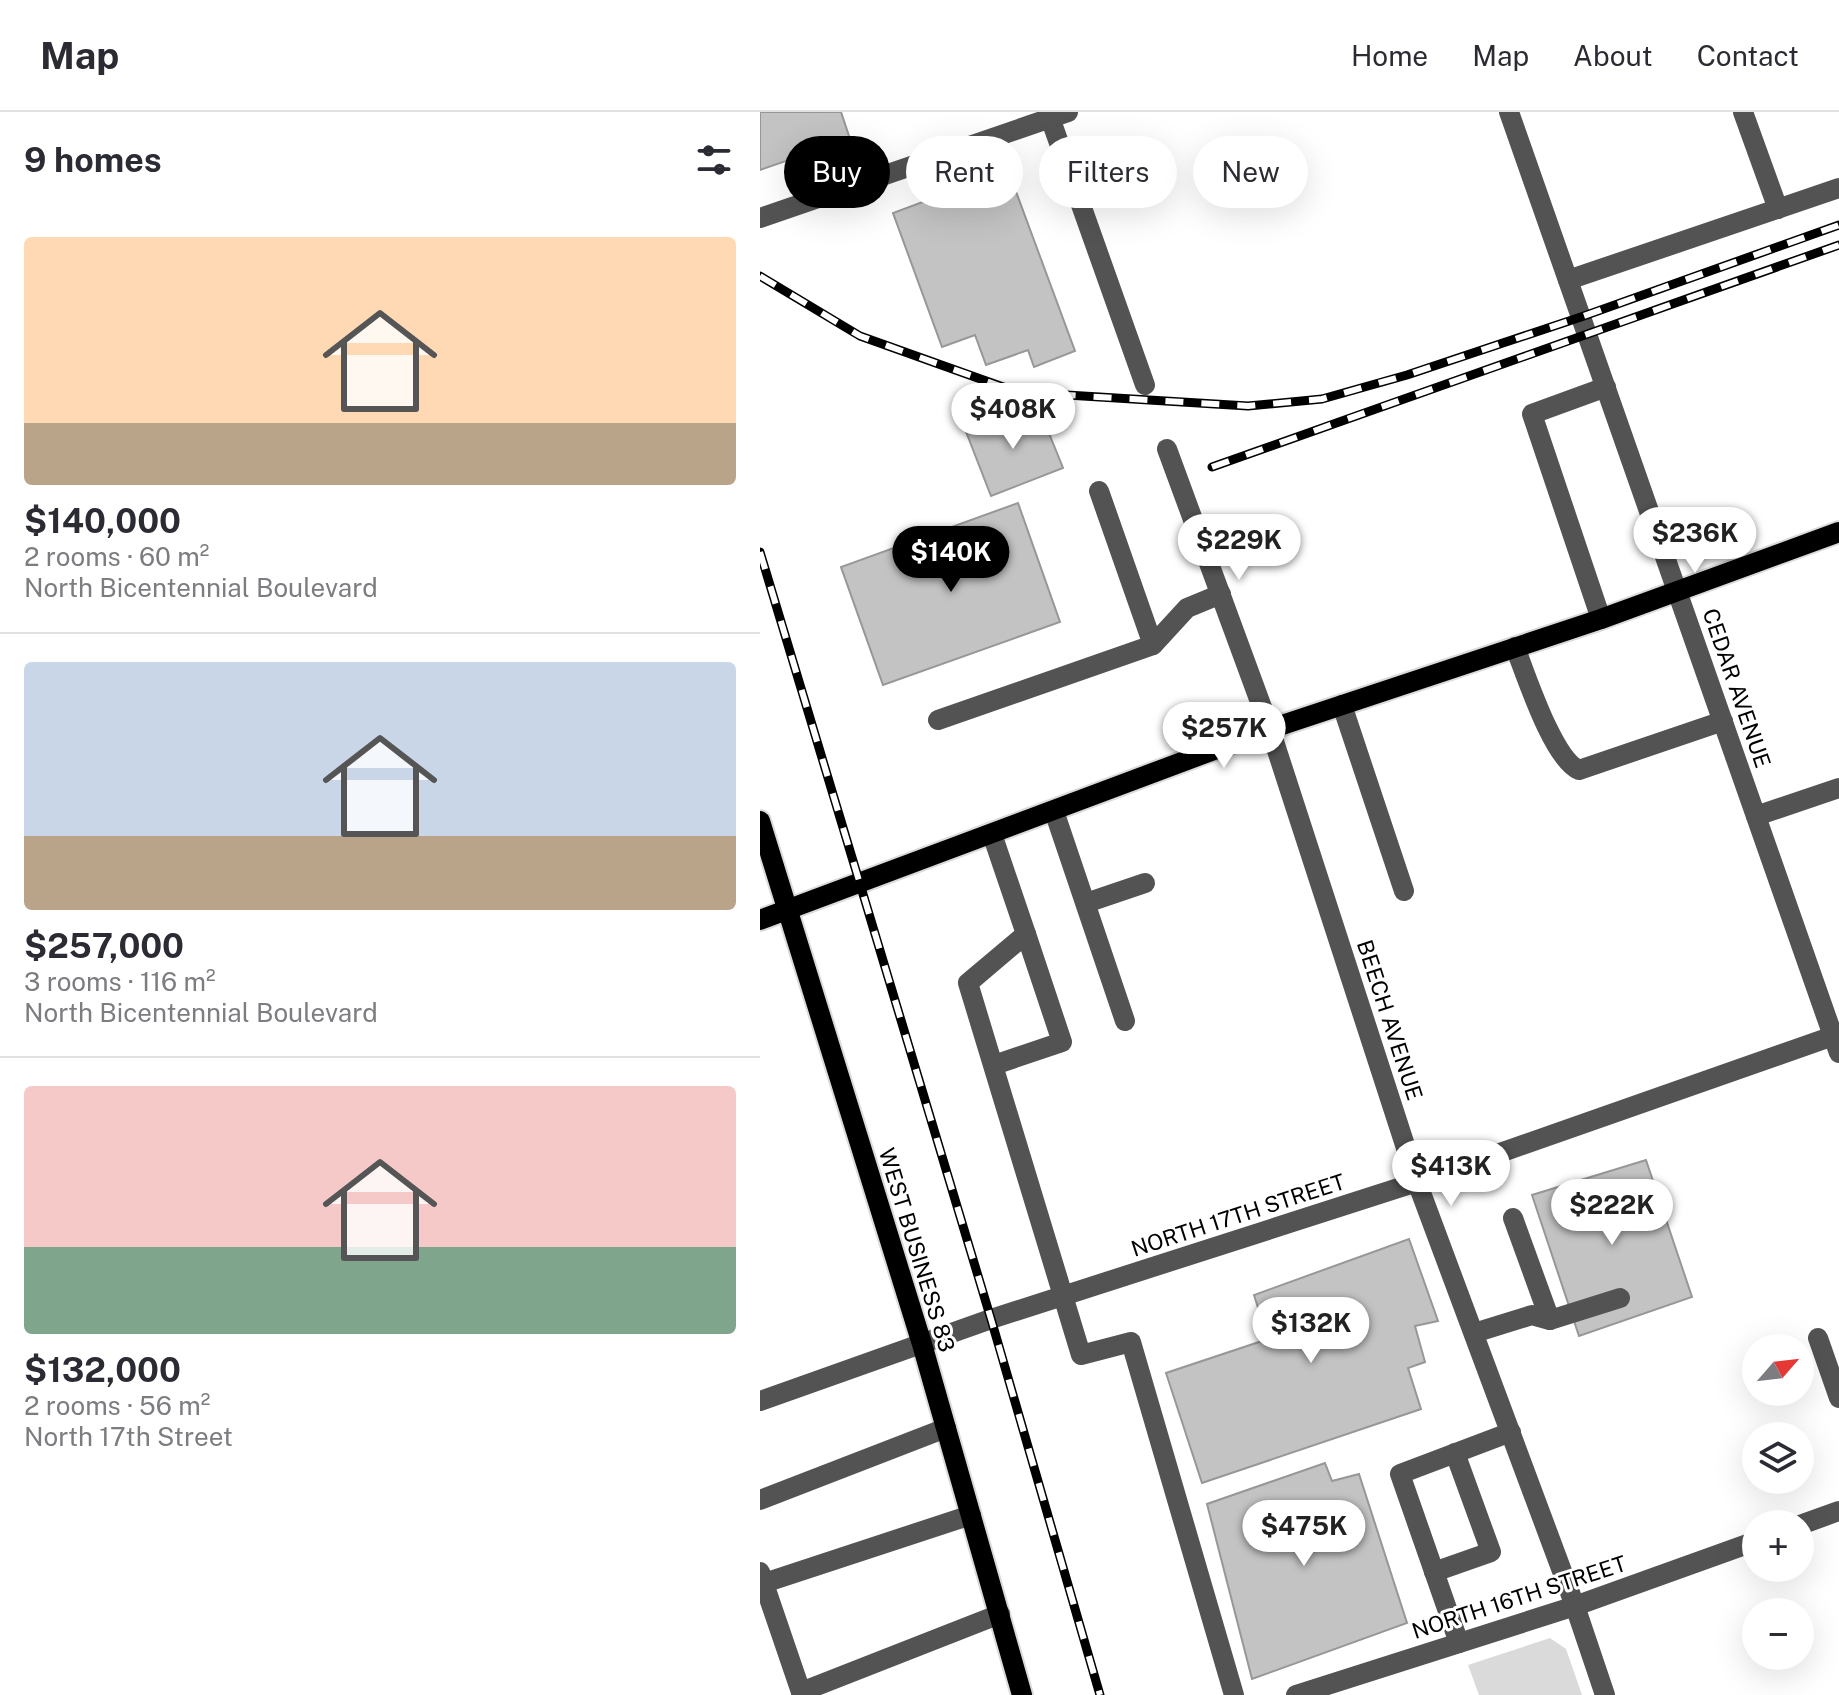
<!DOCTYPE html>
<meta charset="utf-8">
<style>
body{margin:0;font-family:"Public Sans",sans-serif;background:#f7f7f7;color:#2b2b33;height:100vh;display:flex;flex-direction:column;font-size:30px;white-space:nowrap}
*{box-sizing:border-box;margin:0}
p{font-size:26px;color:#7c7c81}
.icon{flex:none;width:44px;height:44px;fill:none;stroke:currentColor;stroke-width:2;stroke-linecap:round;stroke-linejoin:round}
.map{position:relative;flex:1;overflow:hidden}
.drawer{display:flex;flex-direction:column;background:#fff;width:760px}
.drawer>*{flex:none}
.banner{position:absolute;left:24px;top:24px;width:760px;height:72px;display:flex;gap:16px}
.needle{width:52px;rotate:62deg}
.controls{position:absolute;left:982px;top:1222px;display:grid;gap:16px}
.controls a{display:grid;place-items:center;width:72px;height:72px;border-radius:50%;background:#fff;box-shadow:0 8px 32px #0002;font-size:40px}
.price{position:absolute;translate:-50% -68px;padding:0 18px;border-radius:28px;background:#fff;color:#222;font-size:26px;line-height:52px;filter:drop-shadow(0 2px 4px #0008)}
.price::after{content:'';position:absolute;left:50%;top:48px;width:24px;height:18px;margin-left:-12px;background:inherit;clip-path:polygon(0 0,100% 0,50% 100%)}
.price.selected{background:#000;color:#fff}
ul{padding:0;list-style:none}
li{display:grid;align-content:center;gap:16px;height:424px;padding:0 24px}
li+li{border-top:2px solid #e1e1e2}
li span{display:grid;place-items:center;height:248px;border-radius:8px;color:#555}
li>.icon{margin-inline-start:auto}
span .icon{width:144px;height:144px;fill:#fffc;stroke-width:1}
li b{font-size:34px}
h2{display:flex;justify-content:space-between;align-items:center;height:96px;padding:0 24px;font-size:34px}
.pill{padding:0 28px;border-radius:36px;background:#fff;box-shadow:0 8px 32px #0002;font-size:28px;line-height:72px}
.pill.selected{background:#000;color:#fff}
header{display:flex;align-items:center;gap:48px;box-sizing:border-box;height:112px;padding:0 40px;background:#fff;border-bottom:2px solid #e1e1e2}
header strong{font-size:38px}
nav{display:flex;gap:44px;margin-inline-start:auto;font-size:28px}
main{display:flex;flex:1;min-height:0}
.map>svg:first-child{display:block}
.green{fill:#dadada}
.building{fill:#c3c3c3;stroke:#979797;stroke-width:2}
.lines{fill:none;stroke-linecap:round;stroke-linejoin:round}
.major-casing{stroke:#dbdbdb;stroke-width:24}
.minor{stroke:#535353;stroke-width:20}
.major{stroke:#000;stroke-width:20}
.rail-casing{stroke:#000;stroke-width:9}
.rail{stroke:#fff;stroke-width:6;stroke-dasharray:18;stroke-linecap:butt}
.labels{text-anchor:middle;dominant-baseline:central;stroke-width:6;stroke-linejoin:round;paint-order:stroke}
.street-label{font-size:22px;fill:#000;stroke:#fff}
</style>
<header>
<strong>Map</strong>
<nav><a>Home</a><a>Map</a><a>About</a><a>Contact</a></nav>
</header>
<main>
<section class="drawer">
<h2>9 homes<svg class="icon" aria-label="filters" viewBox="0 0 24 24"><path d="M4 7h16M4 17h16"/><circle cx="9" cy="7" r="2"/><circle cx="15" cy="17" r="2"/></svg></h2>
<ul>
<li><span style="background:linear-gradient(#ffd9b3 75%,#b9a48a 0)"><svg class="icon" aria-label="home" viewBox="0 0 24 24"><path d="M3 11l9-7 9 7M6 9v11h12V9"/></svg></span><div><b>$140,000</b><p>2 rooms · 60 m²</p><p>North Bicentennial Boulevard</p></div></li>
<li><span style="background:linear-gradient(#c9d6e8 70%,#b9a48a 0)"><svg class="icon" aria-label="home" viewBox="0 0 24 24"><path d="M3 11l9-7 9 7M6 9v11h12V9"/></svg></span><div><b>$257,000</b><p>3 rooms · 116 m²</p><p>North Bicentennial Boulevard</p></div></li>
<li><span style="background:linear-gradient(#f6c9c9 65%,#7fa58c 0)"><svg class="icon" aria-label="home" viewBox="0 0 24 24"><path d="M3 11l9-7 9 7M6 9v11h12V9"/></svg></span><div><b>$132,000</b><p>2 rooms · 56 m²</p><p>North 17th Street</p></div></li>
</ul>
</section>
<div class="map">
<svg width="1079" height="1583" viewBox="0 0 1079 1583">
<rect width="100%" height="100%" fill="#fff"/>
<path class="green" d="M790,1526L806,1537L822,1583H719L708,1553Z"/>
<g class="building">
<path d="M0,0H81L90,27L0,58Z"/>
<path d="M248,58L315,239L274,255L268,238L226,253L215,223L182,235L133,101Z"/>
<path d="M258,296L264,311L282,304L303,356L231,384L205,317Z"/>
<path d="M258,391L300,510L123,573L81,455Z"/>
<path d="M886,1048L932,1185L819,1224L772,1083Z"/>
<path d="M649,1127L678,1209L655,1214L665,1250L648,1256L661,1297L442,1371L406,1261L508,1227L494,1183Z"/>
<path d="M565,1351L572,1369L599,1362L647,1511L492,1567L447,1392Z"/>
</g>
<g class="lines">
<defs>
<g id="major">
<path d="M0,709L162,1232L262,1583"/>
<path d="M0,808L510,617L841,507L1079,420"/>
</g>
</defs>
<use href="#major" class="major-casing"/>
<g class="minor">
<path d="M288,0L385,273"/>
<path d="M749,0L1079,941"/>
<path d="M983,0L1018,97"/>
<path d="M0,106L308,0"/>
<path d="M808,168L1079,76"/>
<path d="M407,337L510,617L657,1070L815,1494L845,1583"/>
<path d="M339,379L393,533"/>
<path d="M841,507L772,302L846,275"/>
<path d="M755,535C766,563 793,647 819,658L963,609"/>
<path d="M582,593L644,779"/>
<path d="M178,608L393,533L427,496L461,482"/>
<path d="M294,699L365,909"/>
<path d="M996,704L1079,676"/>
<path d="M232,722L266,822L208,871L321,1243L371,1230L474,1583"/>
<path d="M326,791L385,771"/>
<path d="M234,953L302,930L266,822"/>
<path d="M753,1106L790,1208"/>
<path d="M714,1221L772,1203L790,1208L860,1186"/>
<path d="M1058,1226L1079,1286"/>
<path d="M0,1289L231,1207L657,1070L1079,922"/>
<path d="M0,1388L186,1316"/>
<path d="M1040,1413L1079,1399"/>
<path d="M0,1460L42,1583"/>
<path d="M674,1460L731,1440L695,1341"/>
<path d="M4,1471L211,1403"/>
<path d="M699,1531L640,1362L751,1320"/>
<path d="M41,1580L240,1502"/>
<path d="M536,1583L815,1494L996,1429"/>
</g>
<use href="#major" class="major"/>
<defs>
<g id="rail">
<path d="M0,164L100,224L257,280L488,294L562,287L647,263L821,205L1079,113"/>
<path d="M452,355L1079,133"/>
<path d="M0,440L231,1207L340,1583"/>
</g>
</defs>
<use href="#rail" class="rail-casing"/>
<use href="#rail" class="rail"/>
</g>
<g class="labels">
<g class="street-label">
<text transform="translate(977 576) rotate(71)">CEDAR AVENUE</text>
<text transform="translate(630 908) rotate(72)">BEECH AVENUE</text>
<text transform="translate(478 1103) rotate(-18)">NORTH 17TH STREET</text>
<text transform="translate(157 1138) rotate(73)">WEST BUSINESS 83</text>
<text transform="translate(759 1485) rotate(-18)">NORTH 16TH STREET</text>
</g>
</g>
</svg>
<div class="controls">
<a><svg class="needle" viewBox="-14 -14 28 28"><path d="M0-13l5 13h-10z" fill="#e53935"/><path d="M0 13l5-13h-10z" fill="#7c7c81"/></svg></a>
<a><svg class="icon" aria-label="layers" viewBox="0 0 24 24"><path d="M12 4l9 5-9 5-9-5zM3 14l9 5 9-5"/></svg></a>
<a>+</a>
<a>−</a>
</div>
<b class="price" style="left:253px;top:339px">$408K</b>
<b class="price" style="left:935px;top:463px">$236K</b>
<b class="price" style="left:479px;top:470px">$229K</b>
<b class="price selected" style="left:191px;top:482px">$140K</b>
<b class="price" style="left:464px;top:658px">$257K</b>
<b class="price" style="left:691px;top:1096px">$413K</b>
<b class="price" style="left:852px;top:1135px">$222K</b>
<b class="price" style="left:551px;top:1253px">$132K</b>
<b class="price" style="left:544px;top:1456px">$475K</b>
<div class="banner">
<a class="pill selected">Buy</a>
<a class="pill">Rent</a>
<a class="pill">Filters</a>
<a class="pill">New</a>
</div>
</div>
</main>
